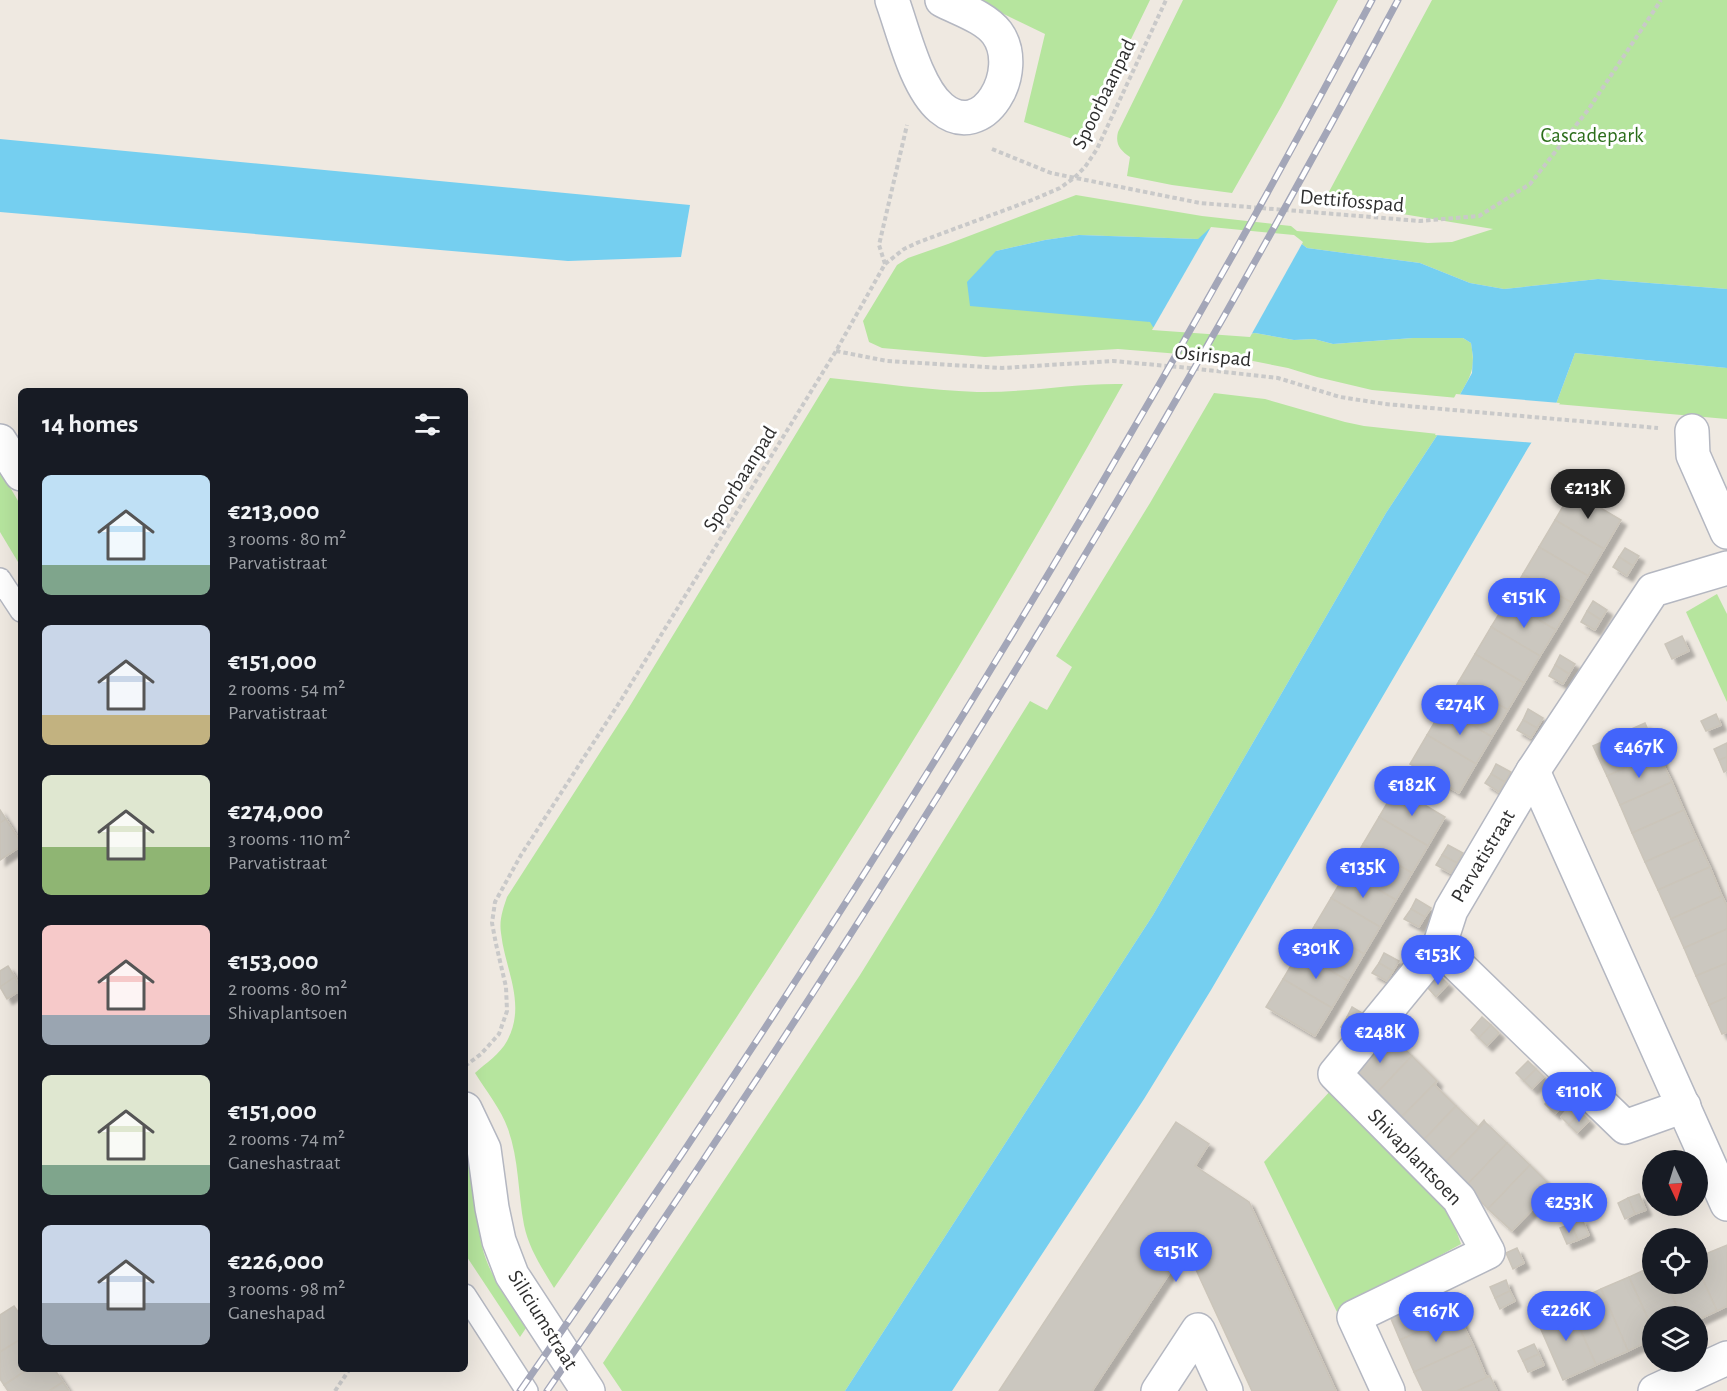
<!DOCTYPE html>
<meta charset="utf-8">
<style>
body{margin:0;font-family:"Alegreya Sans",sans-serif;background:#242831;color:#f1f3f6;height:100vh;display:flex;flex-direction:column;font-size:22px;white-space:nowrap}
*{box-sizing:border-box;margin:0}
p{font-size:20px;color:#9ea1a6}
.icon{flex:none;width:33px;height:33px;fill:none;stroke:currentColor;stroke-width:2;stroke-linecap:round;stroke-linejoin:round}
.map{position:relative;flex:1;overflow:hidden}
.drawer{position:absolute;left:18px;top:388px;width:450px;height:984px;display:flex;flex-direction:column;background:#171b24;border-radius:9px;box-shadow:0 6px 24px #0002}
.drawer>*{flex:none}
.needle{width:39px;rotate:176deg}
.tools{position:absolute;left:1642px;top:1150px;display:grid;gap:12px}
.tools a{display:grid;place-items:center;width:66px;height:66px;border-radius:50%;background:#171b24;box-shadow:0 6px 24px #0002;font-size:30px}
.price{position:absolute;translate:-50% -51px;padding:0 14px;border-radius:21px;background:#4264fb;color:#fff;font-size:20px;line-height:39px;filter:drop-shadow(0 2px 3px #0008)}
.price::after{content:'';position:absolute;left:50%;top:36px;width:18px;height:14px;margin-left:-9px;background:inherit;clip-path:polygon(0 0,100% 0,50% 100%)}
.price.on{background:#222;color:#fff}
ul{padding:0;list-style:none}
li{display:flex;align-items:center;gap:18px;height:150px;padding:0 24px}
li span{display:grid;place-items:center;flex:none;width:168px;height:120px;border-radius:9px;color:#555}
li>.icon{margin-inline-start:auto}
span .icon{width:72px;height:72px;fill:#fffc;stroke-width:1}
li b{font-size:26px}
h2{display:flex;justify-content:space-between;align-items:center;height:72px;padding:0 24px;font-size:26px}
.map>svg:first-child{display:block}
.green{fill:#b6e59e}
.water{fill:#75cff0}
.pier{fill:#efe9e1}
.building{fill:#cbc7bf;stroke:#cbc5ba;stroke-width:1.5;filter:url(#shadow)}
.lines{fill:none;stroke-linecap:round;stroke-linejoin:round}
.service-casing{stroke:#b4b7c1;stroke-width:24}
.minor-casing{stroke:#b4b7c1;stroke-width:36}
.path{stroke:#c9c9c9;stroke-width:4;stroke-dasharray:4.5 3;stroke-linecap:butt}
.service{stroke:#fff;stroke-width:21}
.minor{stroke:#fff;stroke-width:33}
.rail-casing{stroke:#a3a6b8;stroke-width:7}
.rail{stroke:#fff;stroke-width:4.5;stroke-dasharray:14;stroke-linecap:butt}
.labels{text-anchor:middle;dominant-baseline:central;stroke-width:6;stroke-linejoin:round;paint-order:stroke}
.street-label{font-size:21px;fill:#2e2e2e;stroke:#fff}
.park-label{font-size:21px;fill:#2c6e1b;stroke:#fff}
</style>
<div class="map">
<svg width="1727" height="1391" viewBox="0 0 1727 1391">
<defs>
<filter id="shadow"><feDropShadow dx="5.5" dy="5.5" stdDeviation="1.5" flood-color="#0004"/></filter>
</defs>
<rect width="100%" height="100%" fill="#efe9e1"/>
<g class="green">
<path d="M975,0H1150L1081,142L1024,122L1045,34Z"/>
<path d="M1183,0H1338L1281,107L1232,193L1172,185L1127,176L1130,157C1120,150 1115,144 1118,132Z"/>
<path d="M1432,0H1727V289L1598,279L1504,289L1470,283L1420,263L1307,248L1294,238L1198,239L1079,235L1045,240L996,251L1150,322L1242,335L1255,333L1294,340L1314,339L1333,344L1413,338H1463L1471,343C1476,370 1471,375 1458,398L1372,390L1317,377L1288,368L1248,360L1217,357L1118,349L985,357L882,348L869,342L863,321L897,265L908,258L948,244L1076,195L1202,216L1291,226L1297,231L1428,243L1452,242L1493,229L1324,201Z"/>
<path d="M1575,353L1727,368V419L1556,404Z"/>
<path d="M830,378C879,383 928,390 977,392C1026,393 1074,383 1123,384C949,696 756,995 554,1288C542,1268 529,1249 524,1225C518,1193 519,1160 508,1129C501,1109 486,1091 475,1073C486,1063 500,1054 507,1041C527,1004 505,970 501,933C499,920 503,909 507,897L628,709Z"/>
<path d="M1214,393L1265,399L1345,422L1364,426L1438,434L1386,513L1153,915L845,1391H622L603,1363L860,975L1030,701L1047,710L1072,667L1056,656L1150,503Z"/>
<path d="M0,470L21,506V567L0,532Z"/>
<path d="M1717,594L1727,614V702L1686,612Z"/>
<path d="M1334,1087L1447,1205L1461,1244L1337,1312L1264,1162Z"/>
<path d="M465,1146C477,1172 475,1217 482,1246C489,1276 510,1303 526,1328L520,1337L465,1254Z"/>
</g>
<g class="water">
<path d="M0,139L690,205L681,257L568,261L0,212Z"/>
<path d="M1209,229L1294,238L1307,248L1420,263L1470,283L1504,289L1598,279L1727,289V368L1575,353L1556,404L1528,448L1211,990L1144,1099L952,1391H845L1153,915L1386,513L1438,434L1472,373L1473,357L1471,343L1463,338H1413L1333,344L1314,339L1294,340L1255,333L1242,335L1153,327L1150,322L970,306L967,282L996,251L1045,240L1079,235L1198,239Z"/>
</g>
<g class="pier">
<path d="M1211,227L1294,235L1303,242L1250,337L1152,330Z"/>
<path d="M1456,394L1560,403L1535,443L1435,435Z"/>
</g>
<g class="building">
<path d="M1572,491L1621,520L1604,549L1555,520Z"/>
<path d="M1555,520L1604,549L1588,576L1539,547Z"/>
<path d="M1539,547L1588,576L1572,603L1523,574Z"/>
<path d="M1625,548L1639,556L1633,566L1619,557Z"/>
<path d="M1619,557L1633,566L1627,576L1613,567Z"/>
<path d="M1523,574L1572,603L1556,630L1507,601Z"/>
<path d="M1507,601L1556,630L1540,656L1491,627Z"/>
<path d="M1593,601L1607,610L1601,620L1587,611Z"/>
<path d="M1587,611L1601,620L1595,630L1581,622Z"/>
<path d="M1491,627L1540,656L1524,683L1475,654Z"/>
<path d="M1682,636L1689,651L1672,659L1665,644Z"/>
<path d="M1475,654L1524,683L1508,710L1459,681Z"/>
<path d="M1560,655L1575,664L1569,674L1555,665Z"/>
<path d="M1555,665L1569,674L1563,684L1549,676Z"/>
<path d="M1459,681L1508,710L1492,737L1443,708Z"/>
<path d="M1443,708L1492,737L1476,764L1427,735Z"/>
<path d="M1528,709L1543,718L1537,728L1523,720Z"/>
<path d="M1716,714L1721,725L1706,731L1701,721Z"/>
<path d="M1523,720L1537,728L1531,738L1517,730Z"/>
<path d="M1645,723L1658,753L1607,776L1593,746Z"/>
<path d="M1427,735L1476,764L1459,793L1410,764Z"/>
<path d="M1727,743V757L1719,760L1714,749Z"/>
<path d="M1658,753L1672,782L1620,805L1607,776Z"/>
<path d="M1727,757V770L1724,772L1719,760Z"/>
<path d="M1496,764L1511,772L1505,782L1491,774Z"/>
<path d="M1491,774L1505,782L1499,792L1485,783Z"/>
<path d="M1672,782L1684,810L1632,833L1620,805Z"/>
<path d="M1396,788L1445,817L1428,846L1379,817Z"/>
<path d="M0,810L6,819L0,823Z"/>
<path d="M1684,810L1697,839L1645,862L1632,833Z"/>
<path d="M1379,817L1428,846L1412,873L1363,844Z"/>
<path d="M6,819L21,843V846L0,860V823Z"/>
<path d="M1697,839L1710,867L1658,890L1645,862Z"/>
<path d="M1363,844L1412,873L1396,900L1347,871Z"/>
<path d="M1448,845L1463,853L1457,863L1442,855Z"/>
<path d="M1442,855L1457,863L1451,873L1436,865Z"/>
<path d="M1710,867L1722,896L1671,919L1658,890Z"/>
<path d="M1347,871L1396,900L1380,927L1331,898Z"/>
<path d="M1722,896L1727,906V929L1684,948L1671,919Z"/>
<path d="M1331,898L1380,927L1364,954L1315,925Z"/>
<path d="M1416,899L1431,908L1425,917L1411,909Z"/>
<path d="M1411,909L1425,917L1419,927L1404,919Z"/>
<path d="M1315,925L1364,954L1348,981L1299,952Z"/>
<path d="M1727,929V963L1696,976L1684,948Z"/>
<path d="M1299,952L1348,981L1332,1008L1283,979Z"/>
<path d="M1384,953L1399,961L1393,971L1379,963Z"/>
<path d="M1379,963L1393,971L1387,981L1372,973Z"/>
<path d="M1727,963V997L1709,1005L1696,976Z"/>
<path d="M8,966L15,977L0,987V971Z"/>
<path d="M1440,976L1448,984L1436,997L1428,988Z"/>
<path d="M15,977L21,990L7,999L0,987Z"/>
<path d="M1283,979L1332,1008L1315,1036L1266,1007Z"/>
<path d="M1727,997V1032L1722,1034L1709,1005Z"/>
<path d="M1352,1007L1367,1016L1361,1025L1347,1017Z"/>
<path d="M1347,1017L1361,1025L1355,1035L1341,1027Z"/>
<path d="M1482,1017L1491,1025L1479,1038L1471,1030Z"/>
<path d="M1491,1025L1499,1033L1487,1046L1479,1038Z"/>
<path d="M1386,1031L1412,1056L1373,1097L1347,1072Z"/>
<path d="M1412,1056L1437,1081L1398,1121L1373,1097Z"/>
<path d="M1528,1061L1536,1069L1524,1081L1516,1073Z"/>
<path d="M1536,1069L1544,1077L1532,1089L1524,1081Z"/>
<path d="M1437,1081L1435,1085L1456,1106L1421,1143L1398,1121Z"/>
<path d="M1559,1090L1568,1100L1555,1114L1545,1104Z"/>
<path d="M1573,1104L1581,1112L1569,1125L1561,1117Z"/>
<path d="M1456,1106L1478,1127L1484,1120L1485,1122L1443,1165L1421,1143Z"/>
<path d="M1581,1112L1589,1121L1577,1133L1569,1125Z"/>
<path d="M1176,1122L1209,1144L1195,1166L1249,1202L1336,1391H1252L1186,1248L1092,1391H999Z"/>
<path d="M1485,1122L1507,1143L1466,1186L1443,1165Z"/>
<path d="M1507,1143L1530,1165L1488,1209L1466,1186Z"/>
<path d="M1530,1165L1553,1188L1512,1231L1488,1209Z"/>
<path d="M1639,1194L1646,1210L1635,1214L1628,1198Z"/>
<path d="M1628,1198L1635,1214L1625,1219L1618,1203Z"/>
<path d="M1582,1219L1589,1235L1578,1240L1571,1224Z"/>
<path d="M1571,1224L1578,1240L1567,1244L1560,1228Z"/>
<path d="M1727,1245V1306L1717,1311L1698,1269V1257Z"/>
<path d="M1517,1248L1524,1263L1513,1269L1506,1253Z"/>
<path d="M1653,1266V1284H1667L1682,1317H1653V1330L1629,1277Z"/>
<path d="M1698,1269L1717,1311L1698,1320V1317H1682L1667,1284H1698Z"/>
<path d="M1629,1277L1653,1330V1339L1628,1351L1601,1289Z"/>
<path d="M1506,1280L1510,1291L1495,1298L1490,1287Z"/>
<path d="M1437,1284L1452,1316L1458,1314L1400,1340L1386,1307Z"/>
<path d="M1601,1289L1628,1351L1596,1365L1569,1304Z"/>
<path d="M1510,1291L1515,1301L1500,1309L1495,1298Z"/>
<path d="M1569,1304L1596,1365L1563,1380L1536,1318Z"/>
<path d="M14,1306L21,1316V1339L0,1352V1315Z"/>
<path d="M1458,1314L1473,1345L1414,1372L1400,1340Z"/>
<path d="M21,1339V1370H27L4,1385L0,1379V1352Z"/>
<path d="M1534,1344L1539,1354L1523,1361L1518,1351Z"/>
<path d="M1473,1345L1486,1376H1490L1457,1391H1423L1414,1372Z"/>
<path d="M1539,1354L1544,1365L1528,1372L1523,1361Z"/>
<path d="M27,1370H55L63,1382L49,1391H8L4,1385Z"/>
<path d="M1490,1376L1497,1391H1457Z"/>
<path d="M63,1382L69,1391H49Z"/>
</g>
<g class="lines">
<defs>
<g id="service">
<path d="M0,579L21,611"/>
<path d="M465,1295L527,1391"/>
</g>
<g id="minor">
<path d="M892,0C903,30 916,87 941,108C984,144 1024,70 997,33C985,17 959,9 942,0"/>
<path d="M1692,431L1693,455L1727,532"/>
<path d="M0,441L21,474"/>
<path d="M1533,771L1727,1204"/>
<path d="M1684,1106L1625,1127L1439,947L1451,910L1533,771L1653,590L1727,568"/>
<path d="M465,1109L484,1149L492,1208L499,1241L512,1275L588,1391"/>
<path d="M1158,1391L1198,1330L1226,1391"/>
<path d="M1388,1391L1354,1317L1488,1252L1459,1199L1335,1074L1439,947"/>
<path d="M1655,1391L1727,1358"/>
</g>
</defs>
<use href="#service" class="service-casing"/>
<use href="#minor" class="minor-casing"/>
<g class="path">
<path d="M992,149L1051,173L1200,203L1420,221L1479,216L1530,184L1588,110L1661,0"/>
<path d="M885,264L879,245L907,125"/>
<path d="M836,351L887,361L1002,368L1113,361L1189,368L1278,378L1340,397L1385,404L1658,428"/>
<path d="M465,1066L481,1054L499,1034L507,1011L506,987L496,944L492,923L495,902L521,855L621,700L836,351L885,264L904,249L919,242L1032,200L1060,188L1074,178L1085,167L1097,149L1166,0"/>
<path d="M335,1391L349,1370"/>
</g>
<use href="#service" class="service"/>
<use href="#minor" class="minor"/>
<defs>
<g id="rail">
<path d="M520,1391C831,946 1117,479 1372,0"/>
<path d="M547,1391C856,943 1143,480 1398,0"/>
</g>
</defs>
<use href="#rail" class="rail-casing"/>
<use href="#rail" class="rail"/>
</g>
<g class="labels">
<g class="street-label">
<text transform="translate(1104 94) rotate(-64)">Spoorbaanpad</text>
<text transform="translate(1352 201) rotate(5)">Dettifosspad</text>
<text transform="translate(1213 356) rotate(6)">Osirispad</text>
<text transform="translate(740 479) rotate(-58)">Spoorbaanpad</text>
<text transform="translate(1483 856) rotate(-59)">Parvatistraat</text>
<text transform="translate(1415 1157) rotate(46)">Shivaplantsoen</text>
<text transform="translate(543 1320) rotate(58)">Siliciumstraat</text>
</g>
<g class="park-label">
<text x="1592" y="135">Cascadepark</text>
</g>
</g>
</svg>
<div class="tools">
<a><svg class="needle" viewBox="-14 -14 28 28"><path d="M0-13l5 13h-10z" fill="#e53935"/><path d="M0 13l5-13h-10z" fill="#9ea1a6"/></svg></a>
<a><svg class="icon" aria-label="locate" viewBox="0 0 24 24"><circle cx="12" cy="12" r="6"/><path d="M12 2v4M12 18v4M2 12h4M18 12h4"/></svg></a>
<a><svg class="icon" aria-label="layers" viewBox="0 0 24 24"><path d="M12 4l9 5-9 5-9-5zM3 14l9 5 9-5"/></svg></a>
</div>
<b class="price on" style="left:1588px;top:520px">€213K</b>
<b class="price" style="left:1524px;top:629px">€151K</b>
<b class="price" style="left:1460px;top:736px">€274K</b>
<b class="price" style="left:1639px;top:779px">€467K</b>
<b class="price" style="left:1412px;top:817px">€182K</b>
<b class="price" style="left:1363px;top:899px">€135K</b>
<b class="price" style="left:1316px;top:980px">€301K</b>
<b class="price" style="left:1438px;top:986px">€153K</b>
<b class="price" style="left:1380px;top:1064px">€248K</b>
<b class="price" style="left:1579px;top:1123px">€110K</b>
<b class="price" style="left:1569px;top:1234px">€253K</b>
<b class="price" style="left:1176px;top:1283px">€151K</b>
<b class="price" style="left:1566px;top:1342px">€226K</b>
<b class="price" style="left:1436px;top:1343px">€167K</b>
<section class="drawer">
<h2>14 homes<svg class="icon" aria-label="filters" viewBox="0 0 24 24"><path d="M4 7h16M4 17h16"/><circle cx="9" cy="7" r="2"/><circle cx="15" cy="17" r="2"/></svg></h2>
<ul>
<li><span style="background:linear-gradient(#bfe0f5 75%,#7fa58c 0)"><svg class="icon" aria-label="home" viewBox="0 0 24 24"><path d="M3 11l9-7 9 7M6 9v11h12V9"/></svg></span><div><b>€213,000</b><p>3 rooms · 80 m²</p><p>Parvatistraat</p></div></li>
<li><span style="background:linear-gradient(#c9d6e8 75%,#c2b280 0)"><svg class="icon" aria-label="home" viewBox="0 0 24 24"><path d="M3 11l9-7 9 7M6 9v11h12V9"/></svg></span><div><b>€151,000</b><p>2 rooms · 54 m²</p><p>Parvatistraat</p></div></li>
<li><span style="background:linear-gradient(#dfe7d0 60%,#8fb573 0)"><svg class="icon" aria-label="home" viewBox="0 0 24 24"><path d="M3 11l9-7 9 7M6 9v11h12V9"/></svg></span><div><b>€274,000</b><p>3 rooms · 110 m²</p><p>Parvatistraat</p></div></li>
<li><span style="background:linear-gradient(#f6c9c9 75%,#9aa5b1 0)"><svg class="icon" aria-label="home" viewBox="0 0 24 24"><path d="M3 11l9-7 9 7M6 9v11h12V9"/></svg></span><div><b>€153,000</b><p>2 rooms · 80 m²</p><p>Shivaplantsoen</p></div></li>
<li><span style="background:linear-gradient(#dfe7d0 75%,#7fa58c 0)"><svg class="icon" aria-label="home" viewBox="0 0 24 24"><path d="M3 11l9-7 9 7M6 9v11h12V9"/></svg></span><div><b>€151,000</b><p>2 rooms · 74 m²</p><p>Ganeshastraat</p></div></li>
<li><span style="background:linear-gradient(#c9d6e8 65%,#9aa5b1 0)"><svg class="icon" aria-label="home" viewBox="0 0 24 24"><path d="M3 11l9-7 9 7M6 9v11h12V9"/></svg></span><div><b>€226,000</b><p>3 rooms · 98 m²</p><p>Ganeshapad</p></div></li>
</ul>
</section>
</div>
